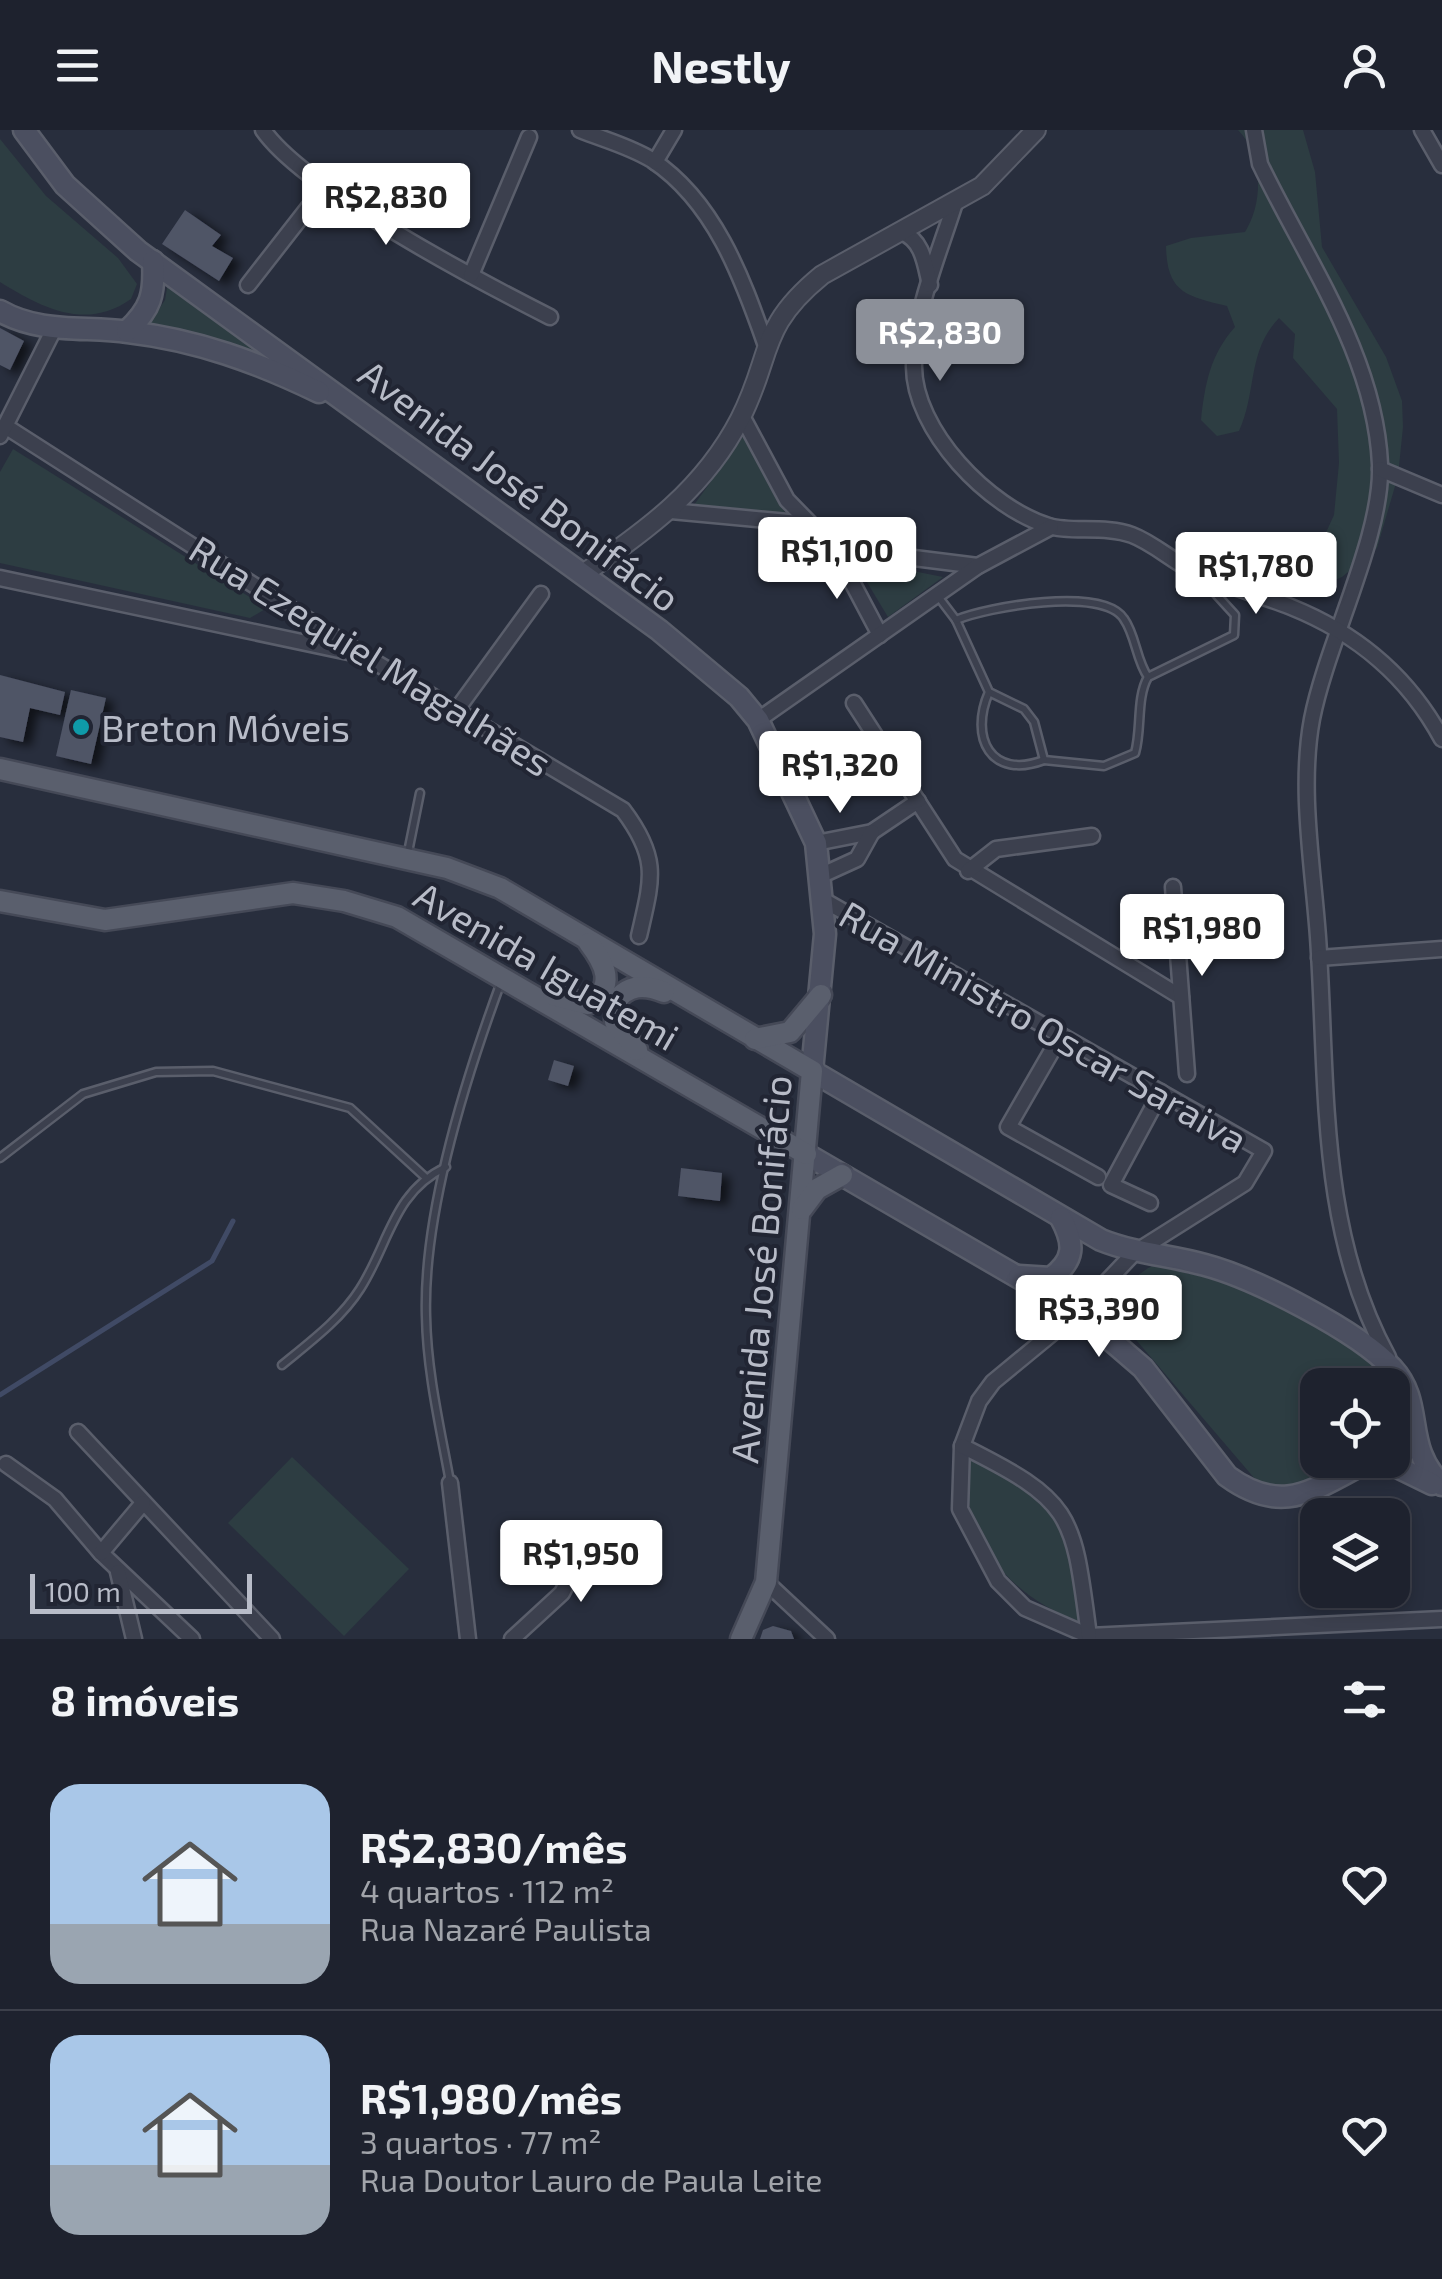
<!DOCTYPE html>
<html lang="pt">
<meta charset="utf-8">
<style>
body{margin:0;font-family:"Exo 2",sans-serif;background:#262a36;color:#f1f3f6;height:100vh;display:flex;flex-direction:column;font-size:38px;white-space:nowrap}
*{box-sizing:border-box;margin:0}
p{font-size:32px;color:#a1a4aa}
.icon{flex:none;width:55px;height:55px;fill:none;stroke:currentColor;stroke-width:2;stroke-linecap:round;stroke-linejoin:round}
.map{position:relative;height:1509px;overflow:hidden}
.panel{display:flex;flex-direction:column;background:#1e222e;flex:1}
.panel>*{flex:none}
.tools{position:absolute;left:1300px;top:1238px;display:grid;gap:20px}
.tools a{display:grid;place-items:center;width:110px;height:110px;border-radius:20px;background:#1e222e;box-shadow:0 5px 15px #0003,0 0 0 2px #3c3f4a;font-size:50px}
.scale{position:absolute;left:30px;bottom:25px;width:222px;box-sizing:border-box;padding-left:10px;border:5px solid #b8bcc8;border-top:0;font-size:28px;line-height:35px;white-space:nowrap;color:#b8bcc8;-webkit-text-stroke:8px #212533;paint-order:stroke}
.price{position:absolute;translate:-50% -85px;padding:0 22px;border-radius:10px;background:#fff;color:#222;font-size:32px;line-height:65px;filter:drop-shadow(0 2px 5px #0008)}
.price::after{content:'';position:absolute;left:50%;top:60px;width:30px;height:22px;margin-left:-15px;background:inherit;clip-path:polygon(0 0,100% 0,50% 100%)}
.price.active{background:#8c9099;color:#fff}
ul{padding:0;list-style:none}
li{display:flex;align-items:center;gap:30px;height:250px;padding:0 50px}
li+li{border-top:2px solid #3c3f4a}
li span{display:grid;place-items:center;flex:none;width:280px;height:200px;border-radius:30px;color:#555}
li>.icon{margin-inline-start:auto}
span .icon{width:120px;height:120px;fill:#fffc;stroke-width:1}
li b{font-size:42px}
h2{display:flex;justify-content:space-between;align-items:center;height:120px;padding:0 50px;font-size:42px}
header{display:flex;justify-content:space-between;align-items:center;height:130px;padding:0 50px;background:#1e222e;font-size:45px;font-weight:700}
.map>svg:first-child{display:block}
.green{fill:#2d3d42}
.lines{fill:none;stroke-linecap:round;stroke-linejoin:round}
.stream{stroke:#404a65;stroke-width:5}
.building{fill:#4f5466;filter:url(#shadow)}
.service-casing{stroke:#5a5e6b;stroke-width:11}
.minor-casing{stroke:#5a5e6b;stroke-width:19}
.tertiary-casing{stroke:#5a5e6b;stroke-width:22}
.secondary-casing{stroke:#5a5e6b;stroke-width:25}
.primary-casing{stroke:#454957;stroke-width:25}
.service{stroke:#3c404e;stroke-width:6}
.minor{stroke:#3c404e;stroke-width:14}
.tertiary{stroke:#3c404e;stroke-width:18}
.secondary{stroke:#4b4f60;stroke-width:20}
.primary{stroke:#5a5f6d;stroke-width:20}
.culture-dot{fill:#0f9aa8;stroke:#212533;stroke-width:4}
.labels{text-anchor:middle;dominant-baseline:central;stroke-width:8;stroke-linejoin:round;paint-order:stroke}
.street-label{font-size:38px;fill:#b8bcc8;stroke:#212533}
.poi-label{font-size:38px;fill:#b8bcc8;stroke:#212533;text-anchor:start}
</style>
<header><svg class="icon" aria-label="menu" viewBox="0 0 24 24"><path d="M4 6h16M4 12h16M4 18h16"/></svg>Nestly<svg class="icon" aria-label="person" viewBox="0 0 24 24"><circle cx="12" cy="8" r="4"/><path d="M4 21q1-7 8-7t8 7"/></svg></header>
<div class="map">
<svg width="1442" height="1509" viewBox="0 0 1442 1509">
<defs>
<filter id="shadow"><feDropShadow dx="8" dy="4.5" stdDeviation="5" flood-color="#0009"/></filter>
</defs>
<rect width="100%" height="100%" fill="#282e3d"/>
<g class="green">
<path d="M1238,0H1303L1315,42L1322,117L1386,227L1402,271L1403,297L1398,346L1377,418L1342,447L1297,466L1334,385L1339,333L1337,279L1293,228L1295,204L1279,188C1247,221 1257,262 1239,301L1217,306L1201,290C1205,254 1210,225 1235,197L1227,176C1185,166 1167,162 1166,116L1191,108L1245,102C1263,74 1264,26 1238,0Z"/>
<path d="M0,9L46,66L118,128L137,154L131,169C86,201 42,178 0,152Z"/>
<path d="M168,152L301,245L214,208L147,197L165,170Z"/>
<path d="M745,304L785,383L694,375Z"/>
<path d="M13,319L267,478L250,488L0,433V342Z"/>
<path d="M853,429L943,447L888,487Z"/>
<path d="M1154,1135L1253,1159L1378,1233L1390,1245L1408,1296L1393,1316L1392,1255H1318V1330H1359C1327,1343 1289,1369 1255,1349L1125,1197C1117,1169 1129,1147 1154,1135Z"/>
<path d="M970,1326C1059,1374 1076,1386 1078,1491C1008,1466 955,1403 970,1326Z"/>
<path d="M292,1327L409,1439L344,1506L228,1393Z"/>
</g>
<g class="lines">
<path class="stream" d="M0,1265L212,1131L233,1091"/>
</g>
<g class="building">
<path d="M185,80L221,105L212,116L233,128L219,151L162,114Z"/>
<path d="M0,198L24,211L10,240L0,235Z"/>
<path d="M0,545L65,562L60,585L30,578L23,612L0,607Z"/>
<path d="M71,560L106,568L91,634L56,626Z"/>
<path d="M554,930L574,936L568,956L548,950Z"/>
<path d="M681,1038L722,1043L720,1071L678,1066Z"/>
<path d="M773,1496L791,1501L794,1509H760L763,1500Z"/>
</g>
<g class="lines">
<defs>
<g id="service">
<path d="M937,465L956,490L989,562L1024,579L1034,592L1044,630L1104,636L1135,623C1142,599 1136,568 1148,547L1234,505L1235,485L1204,451"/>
<path d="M956,490C987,477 1103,456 1124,489C1136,506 1136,530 1148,547"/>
<path d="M989,562C969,608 991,650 1044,630"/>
<path d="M407,727L420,663"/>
<path d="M0,1028L83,964L156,942L213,941L350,978L425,1047"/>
<path d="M282,1235C310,1212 341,1189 360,1159C389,1114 393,1062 446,1037"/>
<path d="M450,1352C440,1297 427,1242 426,1186C423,1084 466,947 501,852"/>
</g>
<g id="minor">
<path d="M263,0C305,60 481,152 550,187"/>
<path d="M580,0C605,10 629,16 652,30C714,71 742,147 765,213"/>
<path d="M1254,0L1260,34C1306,130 1375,225 1380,334C1383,406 1327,512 1312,589C1299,658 1313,737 1318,807C1328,950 1317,1098 1388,1227"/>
<path d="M1422,0L1442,35"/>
<path d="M655,32L674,0"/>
<path d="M955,73C939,124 914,181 914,235C913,300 989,378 1049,396C1070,403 1106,395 1132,405C1153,413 1171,430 1191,440C1223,455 1258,464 1291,477C1358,504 1408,546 1442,609"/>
<path d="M901,102C923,110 925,134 930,155"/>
<path d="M471,145L529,7"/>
<path d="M248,155L326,55"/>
<path d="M742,286L787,370L834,418L978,436"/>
<path d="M5,296L363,525L623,680C660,729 652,749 639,806"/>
<path d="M0,306L54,199"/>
<path d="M1380,339L1442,365"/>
<path d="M671,381L809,394"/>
<path d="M834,418L880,505"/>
<path d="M0,448L353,523"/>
<path d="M854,573L955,729L1181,867"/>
<path d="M458,578L541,464"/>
<path d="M758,590L978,436L1051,397"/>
<path d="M816,713L872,702L918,671"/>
<path d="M968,741L996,719L1092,706"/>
<path d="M822,745L857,729L872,702"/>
<path d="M1173,757L1187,944"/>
<path d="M825,771L1264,1021L1245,1053L1134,1123L1078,1182L993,1252L979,1271L962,1316L960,1379L998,1451L1025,1478L1089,1506L1442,1489"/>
<path d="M1319,828L1442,819"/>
<path d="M1061,905L1008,997L1098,1047"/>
<path d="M1150,1073L1111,1055L1161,962"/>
<path d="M78,1302L272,1509"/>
<path d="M962,1316C1075,1372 1073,1384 1089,1506"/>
<path d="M6,1334L55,1369L101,1423L192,1509"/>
<path d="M450,1353L468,1509"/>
<path d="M101,1423L143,1373"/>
<path d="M118,1442L134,1509"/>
<path d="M766,1452L827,1509"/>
<path d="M512,1509L562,1463L594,1400"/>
</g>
<path id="tertiary" d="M583,444C646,401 704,359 740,289C773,225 757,198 822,145L982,56L1036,0"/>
<g id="secondary">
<path d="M24,0L65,55L138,121L659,500L739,567L758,590L816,713L825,804L812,941L1101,1110C1136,1124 1170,1125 1205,1135C1254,1148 1358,1201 1392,1238C1426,1275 1401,1315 1442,1355"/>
<path d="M0,181C40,204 85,196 128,202C197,210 257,232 319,262"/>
<path d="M127,201C151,179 155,164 153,131"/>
<path d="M806,1024L1078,1182L1143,1238L1227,1346C1286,1389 1316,1356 1372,1330"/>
<path d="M1019,1146L1051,1148C1075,1130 1075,1114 1061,1088"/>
<path d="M1364,1334L1389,1333L1432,1354"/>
</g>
<g id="primary">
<path d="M0,639L447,738L500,758L812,941L766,1452L741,1509"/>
<path d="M0,771L105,790L293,763L344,771L397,787L806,1024"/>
<path d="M553,865L588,874C617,857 605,834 589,813"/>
<path d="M755,909L790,902L821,865"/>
<path d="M637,920L615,892V872C628,854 645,854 664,862"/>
<path d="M802,1079L817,1059L842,1045"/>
</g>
</defs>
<use href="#service" class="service-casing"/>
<use href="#minor" class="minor-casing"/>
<use href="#tertiary" class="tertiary-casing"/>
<use href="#secondary" class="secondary-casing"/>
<use href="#primary" class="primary-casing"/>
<use href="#service" class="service"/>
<use href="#minor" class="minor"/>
<use href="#tertiary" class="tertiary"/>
<use href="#secondary" class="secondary"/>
<use href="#primary" class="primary"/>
</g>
<circle class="culture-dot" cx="81" cy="597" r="10"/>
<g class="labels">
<g class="street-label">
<text transform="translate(520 355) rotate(37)">Avenida José Bonifácio</text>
<text transform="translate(371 525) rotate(32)">Rua Ezequiel Magalhães</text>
<text transform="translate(547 835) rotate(30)">Avenida Iguatemi</text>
<text transform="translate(1044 896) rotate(30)">Rua Ministro Oscar Saraiva</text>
<text transform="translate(760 1139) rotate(-85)">Avenida José Bonifácio</text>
</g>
<g class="poi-label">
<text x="101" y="597">Breton Móveis</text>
</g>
</g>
</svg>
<div class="tools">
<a><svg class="icon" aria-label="locate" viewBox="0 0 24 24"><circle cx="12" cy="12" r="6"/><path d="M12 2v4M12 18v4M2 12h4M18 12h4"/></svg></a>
<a><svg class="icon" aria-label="layers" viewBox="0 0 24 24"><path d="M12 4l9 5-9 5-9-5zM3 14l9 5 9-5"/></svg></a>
</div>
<div class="scale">100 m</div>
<b class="price" style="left:386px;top:118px">R$2,830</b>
<b class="price active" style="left:940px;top:254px">R$2,830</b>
<b class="price" style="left:837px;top:472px">R$1,100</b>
<b class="price" style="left:1256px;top:487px">R$1,780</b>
<b class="price" style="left:840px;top:686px">R$1,320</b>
<b class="price" style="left:1202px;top:849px">R$1,980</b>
<b class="price" style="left:1099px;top:1230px">R$3,390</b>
<b class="price" style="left:581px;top:1475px">R$1,950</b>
</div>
<section class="panel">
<h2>8 imóveis<svg class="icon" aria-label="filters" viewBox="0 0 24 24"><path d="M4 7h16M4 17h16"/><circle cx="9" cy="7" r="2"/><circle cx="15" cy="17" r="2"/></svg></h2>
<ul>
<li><span style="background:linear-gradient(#a9c7e8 70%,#9aa5b1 0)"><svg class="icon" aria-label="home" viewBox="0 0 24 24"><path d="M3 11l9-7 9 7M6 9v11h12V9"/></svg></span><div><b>R$2,830/mês</b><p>4 quartos · 112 m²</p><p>Rua Nazaré Paulista</p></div><svg class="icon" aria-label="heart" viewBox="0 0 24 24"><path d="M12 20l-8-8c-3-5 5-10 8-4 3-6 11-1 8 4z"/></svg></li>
<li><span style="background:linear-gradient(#a9c7e8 65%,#9aa5b1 0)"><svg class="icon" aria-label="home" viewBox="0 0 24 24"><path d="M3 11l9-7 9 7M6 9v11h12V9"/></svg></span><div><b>R$1,980/mês</b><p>3 quartos · 77 m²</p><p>Rua Doutor Lauro de Paula Leite</p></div><svg class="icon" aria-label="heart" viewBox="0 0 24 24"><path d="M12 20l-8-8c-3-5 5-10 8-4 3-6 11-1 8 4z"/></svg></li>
</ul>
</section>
